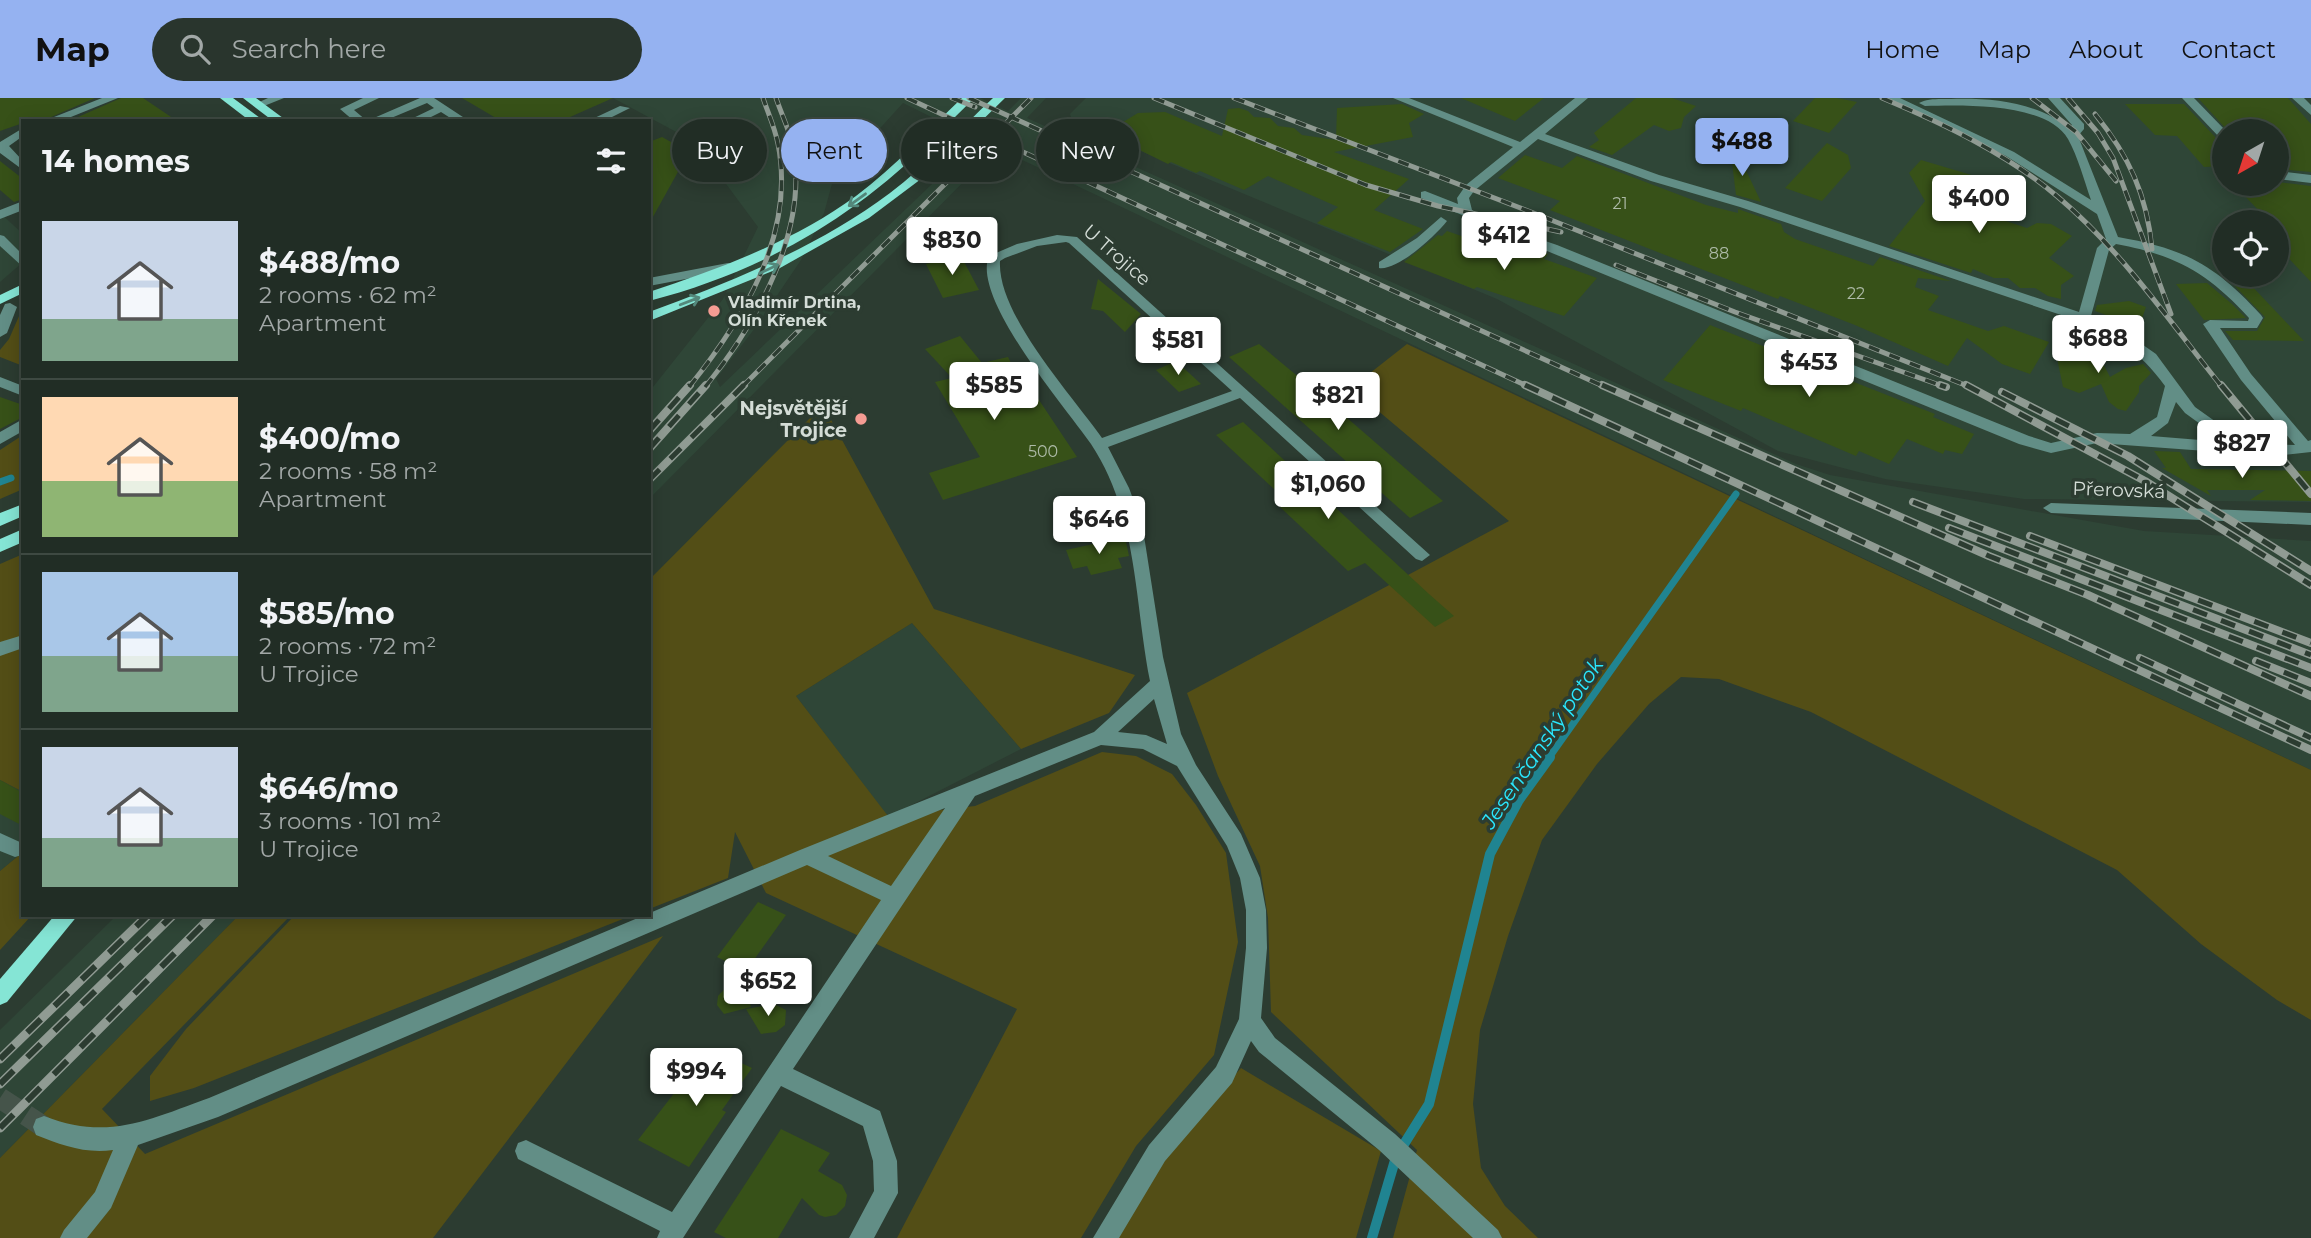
<!DOCTYPE html>
<meta charset="utf-8">
<style>
body{margin:0;font-family:Montserrat,sans-serif;background:#29352d;color:#f1f3f6;height:100vh;display:flex;flex-direction:column;font-size:26px;white-space:nowrap}
*{box-sizing:border-box;margin:0}
p{font-size:23px;color:#a2a8a7}
.icon{flex:none;width:38px;height:38px;fill:none;stroke:currentColor;stroke-width:2;stroke-linecap:round;stroke-linejoin:round}
.map{position:relative;flex:1;overflow:hidden}
.side{position:absolute;left:21px;top:21px;width:630px;height:798px;display:flex;flex-direction:column;background:#212d25;border-radius:0px;box-shadow:0 4px 18px #0003,0 0 0 2px #3e4942}
.side>*{flex:none}
.hud{position:absolute;left:672px;top:21px;width:665px;height:63px;display:flex;gap:14px}
.needle{width:46px;rotate:219deg}
.buttons{position:absolute;left:2212px;top:21px;display:grid;gap:14px}
.buttons a{display:grid;place-items:center;width:77px;height:77px;border-radius:50%;background:#212d25;box-shadow:0 4px 18px #0003,0 0 0 2px #3e4942;font-size:35px}
.price{position:absolute;translate:-50% -60px;padding:0 16px;border-radius:7px;background:#fff;color:#222;font-size:23px;line-height:46px;filter:drop-shadow(0 2px 4px #0008)}
.price::after{content:'';position:absolute;left:50%;top:42px;width:21px;height:16px;margin-left:-10px;background:inherit;clip-path:polygon(0 0,100% 0,50% 100%)}
.price.current{background:#95b2f1;color:#111}
ul{padding:0;list-style:none}
li{display:flex;align-items:center;gap:21px;height:175px;padding:0 21px}
li+li{border-top:2px solid #3e4942}
li span{display:grid;place-items:center;flex:none;width:196px;height:140px;border-radius:0px;color:#555}
li>.icon{margin-inline-start:auto}
span .icon{width:84px;height:84px;fill:#fffc;stroke-width:1}
li b{font-size:30px}
h2{display:flex;justify-content:space-between;align-items:center;height:84px;padding:0 21px;font-size:30px}
.chip{padding:0 24px;border-radius:32px;background:#212d25;box-shadow:0 4px 18px #0003,0 0 0 2px #3e4942;font-size:24px;line-height:63px}
.chip.current{background:#95b2f1;color:#111}
header{display:flex;align-items:center;gap:42px;box-sizing:border-box;height:98px;padding:0 35px;background:#95b2f1;color:#111}
header strong{font-size:33px}
nav{display:flex;gap:38px;margin-inline-start:auto;font-size:24px}
.search{width:490px;height:63px;background:#29352d;display:flex;align-items:center;gap:18px;box-sizing:border-box;padding:0 24px;border-radius:38px;color:#a2a8a7;font-size:26px}
.map>svg:first-child{display:block}
.built{fill:#2f4637;fill-rule:evenodd}
.green{fill:#534e16}
.lines{fill:none;stroke-linecap:round;stroke-linejoin:round}
.stream-far1{stroke:#208491;stroke-width:7}
.stream{stroke:#208491;stroke-width:10}
.building{fill:#375118}
.minor-tunnel{stroke:#45544a;stroke-width:21;stroke-dasharray:21 10;stroke-linecap:butt}
.minor{fill:#628e86;fill-rule:evenodd}
.major{fill:#85e5d5;fill-rule:evenodd}
.rail-far2-casing{stroke:#909b93;stroke-width:5}
.rail-far1-casing{stroke:#909b93;stroke-width:8}
.rail-casing{stroke:#909b93;stroke-width:9}
.rail-far2{stroke:#2c3c31;stroke-width:3.5;stroke-dasharray:11;stroke-linecap:butt}
.rail-far1{stroke:#2c3c31;stroke-width:5;stroke-dasharray:15;stroke-linecap:butt}
.rail{stroke:#2c3c31;stroke-width:6;stroke-dasharray:19;stroke-linecap:butt}
.oneway{stroke:#54887b}
.poi-dot{fill:#f59c93;stroke:#2c3c31;stroke-width:2.5}
.labels{text-anchor:middle;dominant-baseline:central;stroke-width:7;stroke-linejoin:round;paint-order:stroke}
.number-label{font-size:16px;fill:#adbaa7}
.far-poi-label{font-size:16px;font-weight:bold;fill:#d4ddd7;stroke:#2c3c31;text-anchor:start}
.street-label{font-size:19px;fill:#d4ddd7;stroke:#2c3c31}
.poi-label{font-size:19px;font-weight:bold;fill:#d4ddd7;stroke:#2c3c31;text-anchor:end}
.water-label{font-size:21px;font-style:italic;fill:#2ae7fe;stroke:#2c3c31}
</style>
<header>
<strong>Map</strong>
<div class="search"><svg class="icon" aria-label="search" viewBox="0 0 24 24"><circle cx="10" cy="10" r="6"/><path d="M15 15l6 6"/></svg>Search here</div>
<nav><a>Home</a><a>Map</a><a>About</a><a>Contact</a></nav>
</header>
<div class="map">
<svg width="2311" height="1140" viewBox="0 0 2311 1140">
<rect width="100%" height="100%" fill="#2c3c31"/>
<g class="built">
<path d="M613,0H980L1008,13L1021,0H1046L1027,20L1796,366L1830,377L2144,433L2311,443V672L997,50L649,401V294L723,201L758,129L695,44ZM903,5L978,42L720,289L716,281L755,230L801,162L824,115L833,82Z"/>
<path d="M1086,0H2311V404L2024,401L1885,381L1778,353L1497,201L1073,25L1070,16ZM2224,33H2277V86H2224ZM2224,124H2277V177H2224Z"/>
<path d="M0,115L23,136V164L0,184Z"/>
<path d="M912,525L1021,651L888,719L796,598Z"/>
<path d="M0,682L23,694V754L0,773Z"/>
<path d="M117,817H239L0,1060V932Z"/>
</g>
<g class="green">
<path d="M23,209V268L0,259V252L9,241Z"/>
<path d="M1407,246L2311,672V922L2277,902L2201,846L2117,772L1811,614L1719,581L1681,579L1649,606L1597,666L1542,742L1508,838L1480,932L1473,1006L1481,1070L1505,1108L1538,1140H1393L1417,1052L1271,914L1268,820L1260,768L1218,678L1187,595L1509,423L1351,290Z"/>
<path d="M823,307L934,511L1135,577L1109,615L1021,651L912,525L796,598L888,718L975,708L1102,654L1136,658L1172,676L1196,707L1226,755L1238,844L1214,957L1136,1048L1081,1140H897L1017,911L766,795L735,734L728,780L649,811V482Z"/>
<path d="M23,337V391L0,401V352Z"/>
<path d="M23,456V694L0,682V466Z"/>
<path d="M23,754V817H32L0,852V773Z"/>
<path d="M239,817H291L102,1011L145,1056L663,838L433,1140H0V1060Z"/>
<path d="M295,817H633L194,990L150,1003V978L186,931Z"/>
<path d="M1241,970L1381,1053L1356,1140H1116L1158,1065Z"/>
</g>
<g class="lines">
<g class="stream-far1">
<path d="M0,384L11,380"/>
<path d="M1548,661L1736,396"/>
</g>
<path class="stream" d="M1372,1140L1396,1059L1429,1006L1490,756L1519,702L1550,659"/>
</g>
<g class="building">
<path d="M0,0H95L42,23H23V25L0,33Z"/>
<path d="M121,0H143L177,23H69Z"/>
<path d="M462,0H613L561,23H501Z"/>
<path d="M1461,0H1544L1515,23Z"/>
<path d="M1636,0H1672L1696,8L1684,19L1681,30L1669,33L1654,27L1612,57L1589,49L1599,42L1594,35Z"/>
<path d="M1815,0H1837L1857,4L1829,35L1793,23Z"/>
<path d="M2198,0H2288L2311,26V74L2277,71V33H2228Z"/>
<path d="M1402,6L1424,16L1409,25L1413,39L1334,54L1409,81L1374,112L1423,131L1390,154L1317,125L1338,109L1268,78L1244,92L1200,73L1196,75L1171,64L1168,66L1105,35L1138,15L1165,14L1222,38L1228,11L1239,10L1248,13L1254,19L1270,20L1278,28L1294,30L1302,37L1336,42L1337,10Z"/>
<path d="M2125,6H2184L2218,42L2224,43V68L2204,69L2177,38L2155,37Z"/>
<path d="M662,39L689,54L649,126V44Z"/>
<path d="M1827,45L1848,57L1851,70L1822,103L1785,90Z"/>
<path d="M1734,47L1761,104L1736,97L1730,48Z"/>
<path d="M1525,57L1562,70L1577,58L1706,107L1738,115V111L1781,126L1784,134L1795,141L1873,168L1880,159L1951,183L1918,180L1915,189L1939,198L1928,212L1988,233L2004,228L2049,244L2030,276L2002,266L1967,240L1948,268L1855,227L1780,198L1778,201L1550,112L1560,103L1498,80Z"/>
<path d="M1921,62L1985,81L1964,109L2027,130L2037,125L2051,126L2072,138L2049,160L2074,178L2061,187V201L2048,198L2035,190H2020L2008,180H1994L1973,171L1971,175L1889,148L1925,103L1909,75Z"/>
<path d="M0,63L23,81V101L14,104L0,92Z"/>
<path d="M2277,84L2311,88V184L2277,148V124H2270L2233,86H2277Z"/>
<path d="M1447,133L1507,154L1509,152L1514,154L1521,146L1548,156L1544,161L1597,180L1564,218L1477,189L1474,191L1404,164L1438,137L1442,138Z"/>
<path d="M961,158L979,192L943,200L926,166Z"/>
<path d="M1098,181L1141,216L1125,234L1103,213L1091,211Z"/>
<path d="M2231,184H2248L2304,243L2233,242L2225,233H2257L2265,219Z"/>
<path d="M2207,185L2232,206L2246,220L2204,222L2176,186Z"/>
<path d="M2129,203L2146,209L2139,229L2095,213L2097,207Z"/>
<path d="M1710,227L1935,316L1933,319L1974,336L1962,356L1945,352L1943,356L1907,341L1889,366L1859,353L1856,358L1743,310L1741,313L1663,282Z"/>
<path d="M960,238L982,265L1008,259L1023,289L1029,287L1077,359L943,402L929,375L980,359L935,284L952,280L925,251Z"/>
<path d="M2053,241L2099,258L2110,279L2126,270L2143,266L2151,275L2139,288V294L2126,313L2118,311L2109,304L2101,286L2079,295L2063,289Z"/>
<path d="M1259,246L1331,306L1443,403L1410,420L1229,259Z"/>
<path d="M1176,263L1201,286L1179,294L1156,272Z"/>
<path d="M0,299L23,307V319L0,331Z"/>
<path d="M1243,324L1429,496L1454,518L1435,529L1365,465L1348,473L1280,409L1289,405L1216,337Z"/>
<path d="M2154,353L2180,354L2191,371L2311,373V403L2250,402L2265,392H2207L2211,398L2162,370H2166Z"/>
<path d="M1125,439L1129,458L1118,460L1122,470L1091,477L1087,468L1073,471L1066,452Z"/>
<path d="M0,682L23,695V728L0,716Z"/>
<path d="M758,804L786,817L746,873L717,859Z"/>
<path d="M735,880L746,893L751,909L724,916L717,907L718,898Z"/>
<path d="M774,906L786,912L785,927L776,934L761,936L746,911Z"/>
<path d="M709,950L752,970L722,1012L726,1014L689,1069L638,1042Z"/>
<path d="M781,1031L830,1055L818,1073L842,1087L847,1097L845,1108L836,1117L825,1119L819,1117L802,1100L778,1140H726L714,1134Z"/>
</g>
<g class="lines">
<path class="minor-tunnel" d="M0,1000L44,1029"/>
<g class="minor">
<path d="M102,0H118L61,23H44Z"/>
<path d="M268,0H284L259,10L253,7Z"/>
<path d="M363,0H379L354,12L367,23H354L340,11Z"/>
<path d="M420,0H434L469,23H455L441,14L423,23H407L434,10L427,5L384,23H367Z"/>
<path d="M1393,0H1409L1520,44L1575,0H1588L1545,36L1659,77L1748,103L2079,214L2097,150L2106,141L2097,116L2006,58L1885,0H1900L2014,54L2091,102C2084,82 2078,59 2068,41C2047,4 1961,7 1925,8L1919,5C1927,0 1941,1 1951,1C1994,0 2036,4 2071,31L2072,27L2048,0H2060L2084,26V31L2078,38L2118,139C2186,151 2215,167 2261,217L2263,220L2257,230H2220L2251,276L2308,343L2311,342V354L2274,358L2097,345L2051,355L2019,346L1547,153L1488,132L1462,117L1421,100V94L1425,93L1458,106L1457,100L1466,87L1513,49ZM1538,41L1651,83L1740,109L2079,223C2118,242 2139,252 2165,288L2157,319L2130,336L2097,335L2051,345L2029,338L1557,147L1496,126L1472,112L1469,100L1474,93ZM2116,146C2176,157 2208,175 2249,220L2248,223L2210,222L2203,226L2241,282L2295,347L2247,346L2195,309L2156,256L2126,235L2091,218L2109,152ZM2176,304L2185,315L2225,344L2151,338L2168,325Z"/>
<path d="M2182,0H2194L2226,33L2224,41L2220,40Z"/>
<path d="M2292,0H2304L2311,7V17Z"/>
<path d="M620,8L630,10L604,23H588Z"/>
<path d="M23,30V38L9,48L23,63V72L0,55V44Z"/>
<path d="M2277,73L2311,77V85L2277,81Z"/>
<path d="M23,103V112L0,121V112Z"/>
<path d="M1441,119L1447,123C1436,137 1398,173 1379,170V164L1417,140Z"/>
<path d="M0,137L4,138L23,157V169L0,148Z"/>
<path d="M1057,137L1077,139L1430,457L1422,463L1416,461L1240,300L1108,349L1129,390L1142,425L1163,559L1181,636L1196,667L1241,736L1260,780L1266,812L1267,850L1261,920L1275,940L1395,1036L1498,1132L1502,1140H1473L1379,1052L1259,954L1251,943L1232,985L1165,1063L1119,1140H1093L1149,1047L1216,969L1239,921L1246,850V812L1240,780L1227,748L1177,668L1143,651L1101,647L975,698L793,971L880,1013L897,1063L898,1095L874,1140H849L874,1093L873,1063L863,1028L781,988L683,1140H657L660,1133L518,1061L515,1053L518,1045L526,1042L672,1114L881,802L807,767L218,1019L138,1047L111,1110L87,1140H60L64,1132L95,1094L113,1052C85,1056 61,1047 36,1037L33,1029L36,1021L44,1018C108,1043 148,1022 209,1000L800,752L1094,634L1150,583C1134,502 1138,417 1091,346C1066,310 971,200 989,158L1017,146ZM1066,144L1069,145L1232,293L1102,340C1071,296 997,216 1000,163L1005,160L1037,148ZM1154,601L1167,646L1146,637L1118,634ZM945,710L891,788L828,758Z"/>
<path d="M728,165L733,166V172L649,188V180Z"/>
<path d="M10,205L17,209L7,235L0,239V217L5,206Z"/>
<path d="M0,279L23,288V298L0,289Z"/>
<path d="M23,321V333L0,346V334Z"/>
<path d="M2051,405L2311,415V427L2051,415L2043,410Z"/>
<path d="M23,537V550L0,558V544Z"/>
<path d="M0,735L22,745V757L15,759L0,753Z"/>
</g>
<g class="major">
<path d="M220,0H233L264,23H250Z"/>
<path d="M243,0H256L287,23H273Z"/>
<path d="M962,0H974C962,13 948,25 936,38C853,121 763,173 649,203V194C722,170 794,143 856,98C895,69 927,33 962,0Z"/>
<path d="M993,0H1005L925,78L869,120L780,170L649,223V214C733,183 818,149 890,95C927,67 959,32 993,0Z"/>
<path d="M23,186V195L0,206V197Z"/>
<path d="M23,406V418L0,428V415Z"/>
<path d="M23,431V444L0,454V441Z"/>
<path d="M55,817H78L7,904L0,907V881Z"/>
</g>
<defs>
<g id="rail-far2">
<path d="M907,0L1529,289"/>
<path d="M952,0L975,9"/>
<path d="M969,0L1605,289"/>
<path d="M1154,0L1366,87L1438,108L1561,134"/>
<path d="M1234,0L1531,114L1970,289"/>
<path d="M1882,0C1944,26 2006,55 2058,99C2122,153 2170,224 2222,289"/>
<path d="M2032,0L2076,34L2116,83"/>
<path d="M2068,0L2098,35L2113,60L2171,216"/>
<path d="M2095,16C2129,58 2147,97 2152,151"/>
<path d="M1616,167L1735,214L1945,289"/>
<path d="M689,289C743,222 796,136 778,46C775,30 768,15 763,0"/>
<path d="M705,289C756,227 811,129 792,46C789,31 781,15 776,0"/>
<path d="M742,289L1031,0"/>
</g>
<g id="rail-far1">
<path d="M1525,287L2311,652"/>
<path d="M1602,287L1989,458L2088,497L2311,598"/>
<path d="M1940,287L1946,289"/>
<path d="M1966,287L2145,383L2311,487"/>
<path d="M2221,287L2311,396"/>
<path d="M2002,294L2128,358L2311,473"/>
<path d="M649,333L690,287"/>
<path d="M649,351L706,287"/>
<path d="M649,382L744,287"/>
<path d="M1913,404L2311,557"/>
<path d="M1949,430L2311,570"/>
<path d="M2030,438L2311,545"/>
<path d="M2140,560L2311,640"/>
<path d="M2256,563L2311,585"/>
</g>
<g id="rail">
<path d="M0,961L148,817"/>
<path d="M0,986L173,817"/>
<path d="M0,1030L213,817"/>
</g>
</defs>
<use href="#rail-far2" class="rail-far2-casing"/>
<use href="#rail-far1" class="rail-far1-casing"/>
<use href="#rail" class="rail-casing"/>
<use href="#rail-far2" class="rail-far2"/>
<use href="#rail-far1" class="rail-far1"/>
<use href="#rail" class="rail"/>
</g>
<defs><path id="oneway-shaft" d="M-6 0H5M1.5-3L5.5 0L1.5 3" fill="none" stroke-width="1.6" stroke-linecap="round" stroke-linejoin="round" transform="scale(1.75)"/></defs>
<g class="oneway">
<use href="#oneway-shaft" transform="translate(857 102) rotate(144)"/>
<use href="#oneway-shaft" transform="translate(769 171) rotate(-25)"/>
<use href="#oneway-shaft" transform="translate(690 203) rotate(-21)"/>
</g>
<g class="poi-dot">
<circle cx="714" cy="213" r="7"/>
<circle cx="861" cy="321" r="7"/>
</g>
<g class="labels">
<g class="number-label">
<text x="1620" y="105">21</text>
<text x="1719" y="155">88</text>
<text x="1856" y="195">22</text>
<text x="1043" y="353">500</text>
</g>
<g class="far-poi-label">
<text x="728" y="204">Vladimír Drtina,<tspan x="728" dy="18">Olín Křenek</tspan></text>
</g>
<g class="street-label">
<text transform="translate(1117 157) rotate(41)">U Trojice</text>
<text transform="translate(2119 392) rotate(2)">Přerovská</text>
</g>
<g class="poi-label">
<text x="847" y="310">Nejsvětější<tspan x="847" dy="22">Trojice</tspan></text>
</g>
<g class="water-label">
<text transform="translate(1542 645) rotate(-56)">Jesenčanský potok</text>
</g>
</g>
</svg>
<div class="buttons">
<a><svg class="needle" viewBox="-14 -14 28 28"><path d="M0-13l5 13h-10z" fill="#e53935"/><path d="M0 13l5-13h-10z" fill="#a2a8a7"/></svg></a>
<a><svg class="icon" aria-label="locate" viewBox="0 0 24 24"><circle cx="12" cy="12" r="6"/><path d="M12 2v4M12 18v4M2 12h4M18 12h4"/></svg></a>
</div>
<b class="price current" style="left:1742px;top:80px">$488</b>
<b class="price" style="left:1979px;top:137px">$400</b>
<b class="price" style="left:1504px;top:174px">$412</b>
<b class="price" style="left:952px;top:179px">$830</b>
<b class="price" style="left:2098px;top:277px">$688</b>
<b class="price" style="left:1178px;top:279px">$581</b>
<b class="price" style="left:1809px;top:301px">$453</b>
<b class="price" style="left:994px;top:324px">$585</b>
<b class="price" style="left:1338px;top:334px">$821</b>
<b class="price" style="left:2242px;top:382px">$827</b>
<b class="price" style="left:1328px;top:423px">$1,060</b>
<b class="price" style="left:1099px;top:458px">$646</b>
<b class="price" style="left:768px;top:920px">$652</b>
<b class="price" style="left:696px;top:1010px">$994</b>
<div class="hud">
<a class="chip">Buy</a>
<a class="chip current">Rent</a>
<a class="chip">Filters</a>
<a class="chip">New</a>
</div>
<section class="side">
<h2>14 homes<svg class="icon" aria-label="filters" viewBox="0 0 24 24"><path d="M4 7h16M4 17h16"/><circle cx="9" cy="7" r="2"/><circle cx="15" cy="17" r="2"/></svg></h2>
<ul>
<li><span style="background:linear-gradient(#c9d6e8 70%,#7fa58c 0)"><svg class="icon" aria-label="home" viewBox="0 0 24 24"><path d="M3 11l9-7 9 7M6 9v11h12V9"/></svg></span><div><b>$488/mo</b><p>2 rooms · 62 m²</p><p>Apartment</p></div></li>
<li><span style="background:linear-gradient(#ffd9b3 60%,#8fb573 0)"><svg class="icon" aria-label="home" viewBox="0 0 24 24"><path d="M3 11l9-7 9 7M6 9v11h12V9"/></svg></span><div><b>$400/mo</b><p>2 rooms · 58 m²</p><p>Apartment</p></div></li>
<li><span style="background:linear-gradient(#a9c7e8 60%,#7fa58c 0)"><svg class="icon" aria-label="home" viewBox="0 0 24 24"><path d="M3 11l9-7 9 7M6 9v11h12V9"/></svg></span><div><b>$585/mo</b><p>2 rooms · 72 m²</p><p>U Trojice</p></div></li>
<li><span style="background:linear-gradient(#c9d6e8 65%,#7fa58c 0)"><svg class="icon" aria-label="home" viewBox="0 0 24 24"><path d="M3 11l9-7 9 7M6 9v11h12V9"/></svg></span><div><b>$646/mo</b><p>3 rooms · 101 m²</p><p>U Trojice</p></div></li>
</ul>
</section>
</div>
